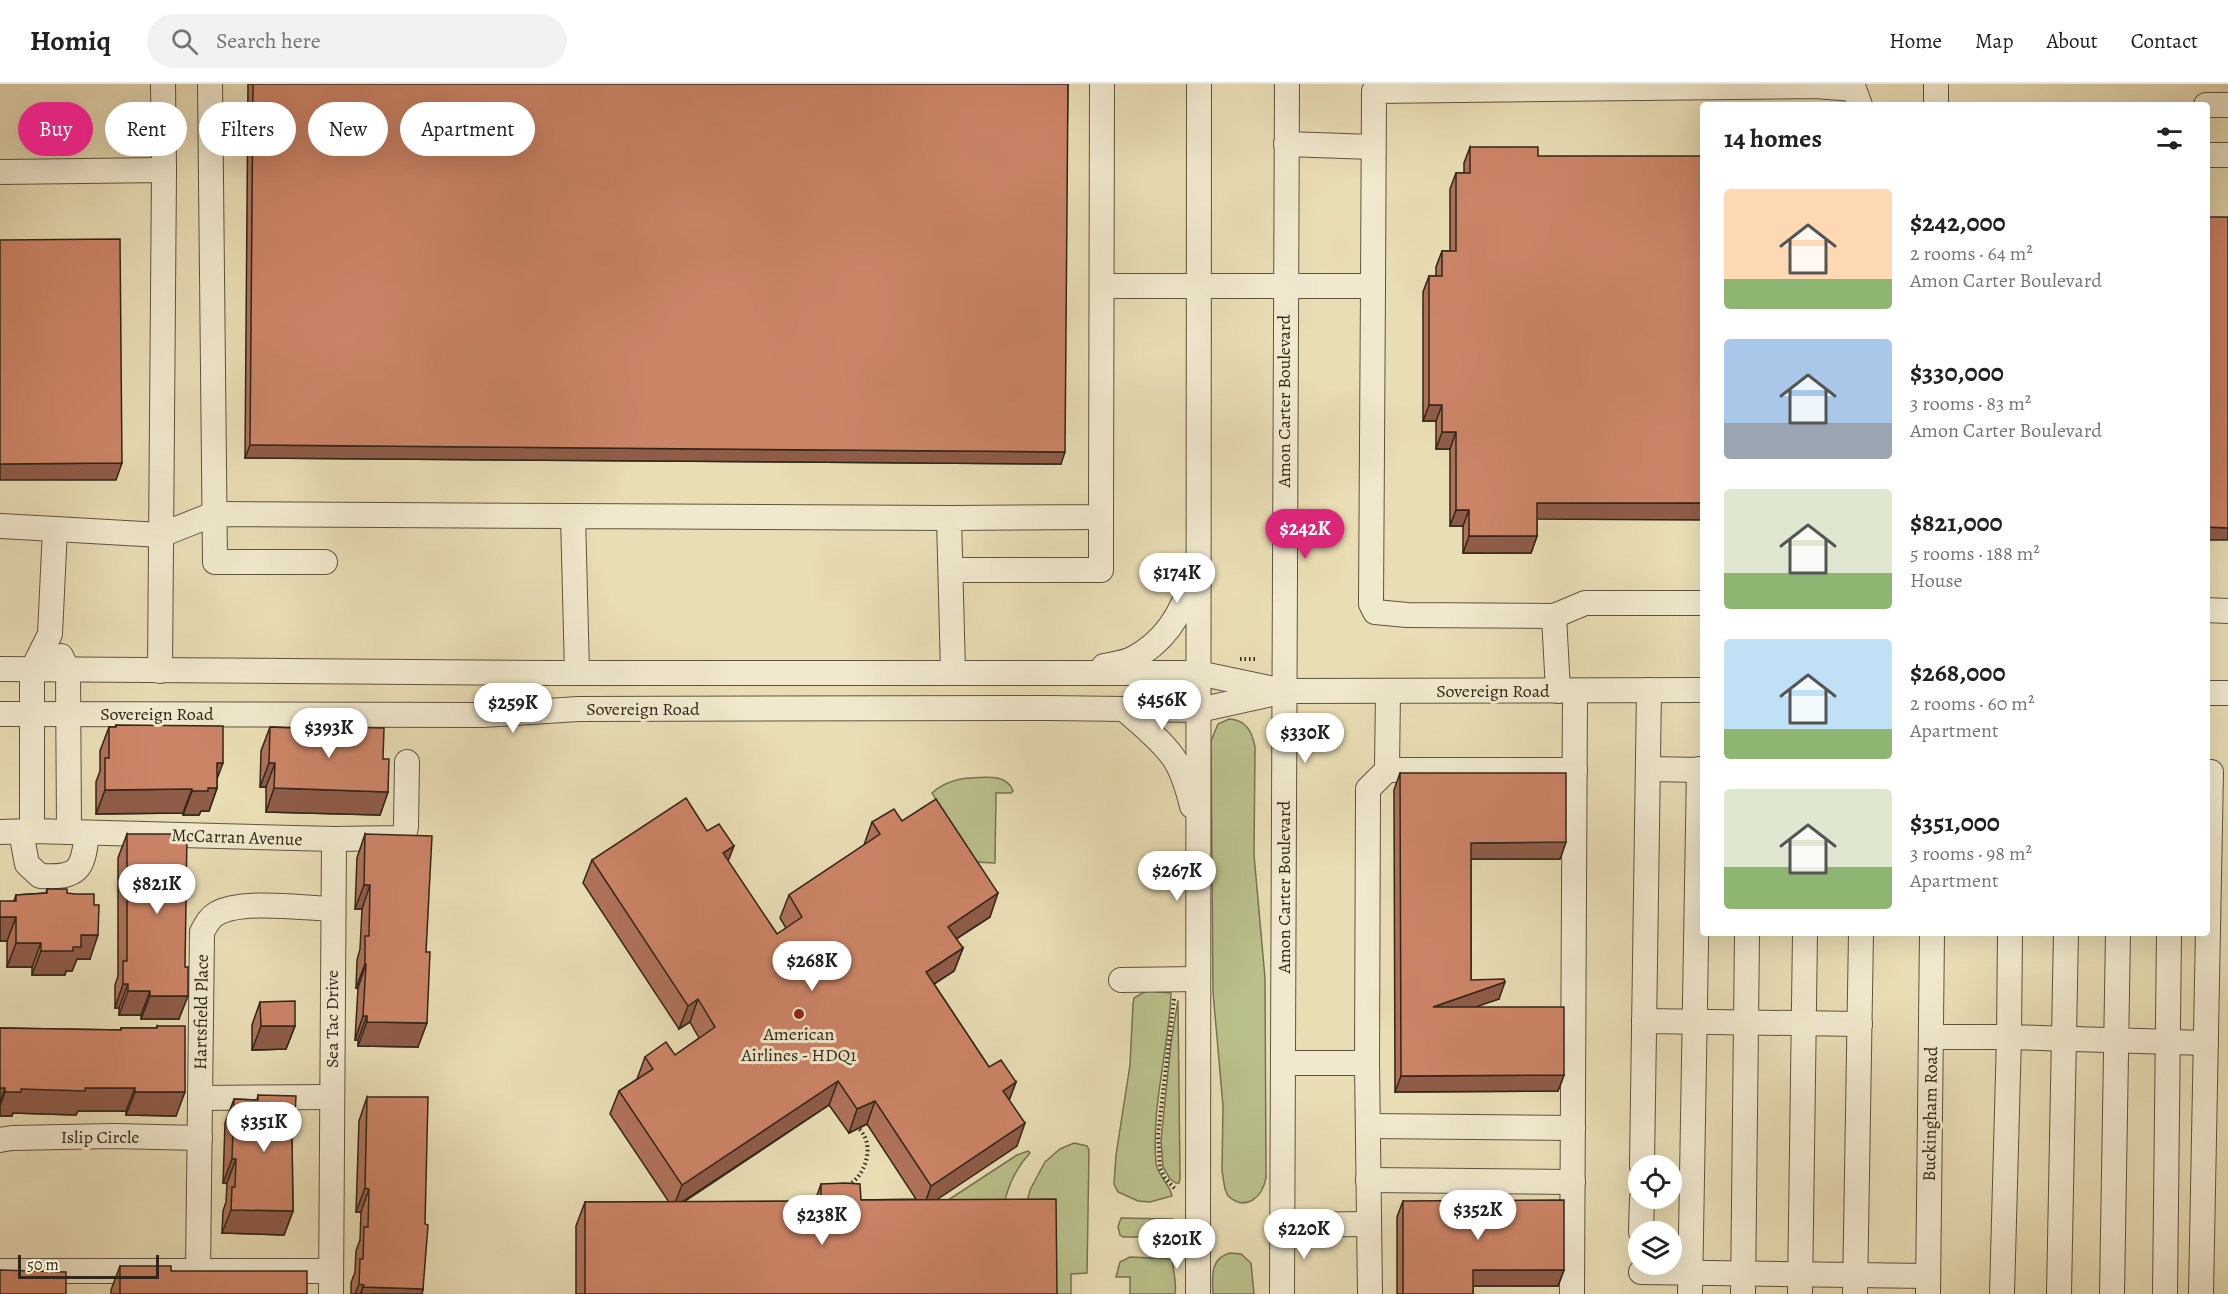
<!DOCTYPE html>
<meta charset="utf-8">
<style>
body{margin:0;font-family:Alegreya,serif;background:#f2f2f2;color:#222;height:100vh;display:flex;flex-direction:column;font-size:22px;white-space:nowrap}
*{box-sizing:border-box;margin:0}
p{font-size:20px;color:#767676}
.icon{flex:none;width:33px;height:33px;fill:none;stroke:currentColor;stroke-width:2;stroke-linecap:round;stroke-linejoin:round}
.map{position:relative;flex:1;overflow:hidden}
.side{position:absolute;left:1700px;top:18px;width:510px;height:834px;display:flex;flex-direction:column;background:#fff;border-radius:6px;box-shadow:0 6px 24px #0002}
.side>*{flex:none}
.guide{position:absolute;left:18px;top:18px;width:570px;height:54px;display:flex;gap:12px}
.controls{position:absolute;left:1628px;top:1071px;display:grid;gap:12px}
.controls a{display:grid;place-items:center;width:54px;height:54px;border-radius:50%;background:#fff;box-shadow:0 6px 24px #0002;font-size:30px}
.scale{position:absolute;left:18px;bottom:15px;width:141px;box-sizing:border-box;padding-left:6px;border:3px solid #312619;border-top:0;font-size:16px;line-height:21px;white-space:nowrap;color:#312619;-webkit-text-stroke:4px #f1e9ce;paint-order:stroke}
.price{position:absolute;translate:-50% -51px;padding:0 14px;border-radius:21px;background:#fff;color:#222;font-size:20px;line-height:39px;filter:drop-shadow(0 2px 3px #0008)}
.price::after{content:'';position:absolute;left:50%;top:36px;width:18px;height:14px;margin-left:-9px;background:inherit;clip-path:polygon(0 0,100% 0,50% 100%)}
.price.on{background:#db2777;color:#fff}
ul{padding:0;list-style:none}
li{display:flex;align-items:center;gap:18px;height:150px;padding:0 24px}
li span{display:grid;place-items:center;flex:none;width:168px;height:120px;border-radius:6px;color:#555}
li>.icon{margin-inline-start:auto}
span .icon{width:72px;height:72px;fill:#fffc;stroke-width:1}
li b{font-size:26px}
h2{display:flex;justify-content:space-between;align-items:center;height:72px;padding:0 24px;font-size:26px}
.tag{padding:0 21px;border-radius:27px;background:#fff;box-shadow:0 6px 24px #0002;font-size:21px;line-height:54px}
.tag.on{background:#db2777;color:#fff}
header{display:flex;align-items:center;gap:36px;box-sizing:border-box;height:84px;padding:0 30px;background:#fff;border-bottom:2px solid #e0e0e0}
header strong{font-size:28px}
nav{display:flex;gap:33px;margin-inline-start:auto;font-size:21px}
.search{width:420px;height:54px;background:#f2f2f2;display:flex;align-items:center;gap:15px;box-sizing:border-box;padding:0 21px;border-radius:33px;color:#767676;font-size:22px}
.map>svg:first-child{display:block}
.green{fill:#bac08b;stroke:#767352;stroke-width:1.5}
.lines{fill:none;stroke-linecap:round;stroke-linejoin:round}
.minor-casing{stroke:#5f5440;stroke-width:26}
.path{stroke:#312619;stroke-width:4;stroke-dasharray:1.5 3;stroke-linecap:butt}
.minor{stroke:#f1e9ce;stroke-width:24}
.wall{fill:#af7259;stroke:#312619;stroke-width:1.5;fill-rule:evenodd}
.shaded-wall{fill:#8f5c48;stroke:#312619;stroke-width:1.5}
.building{fill:#cc8467;stroke:#312619;stroke-width:1.5}
.poi-dot{fill:#8f2418;stroke:#f1e9ce;stroke-width:2}
.labels{text-anchor:middle;dominant-baseline:central;stroke-width:6;stroke-linejoin:round;paint-order:stroke}
.street-label{font-size:18px;fill:#312619;stroke:#f1e9ce}
.poi-label{font-size:18px;fill:#312619;stroke:#f1e9ce}
</style>
<header>
<strong>Homiq</strong>
<div class="search"><svg class="icon" aria-label="search" viewBox="0 0 24 24"><circle cx="10" cy="10" r="6"/><path d="M15 15l6 6"/></svg>Search here</div>
<nav><a>Home</a><a>Map</a><a>About</a><a>Contact</a></nav>
</header>
<div class="map">
<svg width="2228" height="1210" viewBox="0 0 2228 1210">
<rect width="100%" height="100%" fill="#e9ddb4"/>
<filter id="stains"><feTurbulence type="fractalNoise" baseFrequency=".00333" numOctaves="4"/><feColorMatrix values="0 0 0 0 .2 0 0 0 0 .09 0 0 0 0 .02 0 0 0 .5 -.17"/></filter>
<radialGradient id="worn" r=".72"><stop offset=".6" stop-color="#630" stop-opacity="0"/><stop offset="1" stop-color="#630" stop-opacity=".3"/></radialGradient>
<g class="green">
<path d="M1229,635C1246,636 1252,647 1255,663L1254,771L1265,894L1266,1093C1263,1113 1246,1128 1228,1112L1225,1105L1222,1087L1223,1022L1213,908L1211,657L1218,640Z"/>
<path d="M970,694C986,693 1007,690 1013,707L1011,709H996L995,779L974,778L932,709C943,699 956,695 970,694Z"/>
<path d="M1146,907L1171,909C1169,966 1151,1022 1156,1079C1158,1093 1170,1100 1172,1112L1150,1118L1138,1117L1118,1108L1114,1100L1116,1071L1130,981L1133,920L1134,914Z"/>
<path d="M1178,916L1180,1095L1179,1099H1176L1170,1095L1163,1083L1161,1056L1171,959Z"/>
<path d="M1074,1059L1087,1062L1089,1066L1087,1189L1071,1190V1210H1048L1026,1122L1030,1106L1045,1078L1060,1065Z"/>
<path d="M1028,1067L1030,1069C1015,1085 1007,1103 1003,1125L913,1139L1017,1071Z"/>
<path d="M1121,1134L1173,1135V1153H1123L1120,1151L1118,1143Z"/>
<path d="M1230,1169L1241,1170L1251,1179L1254,1210H1213C1212,1193 1210,1174 1230,1169Z"/>
<path d="M1130,1173L1172,1175C1173,1187 1177,1198 1175,1210H1130V1193H1116L1120,1178Z"/>
</g>
<g class="lines">
<defs>
<g id="minor">
<path d="M163,0L164,86"/>
<path d="M210,0L215,478H325"/>
<path d="M1936,21V0"/>
<path d="M2206,21H2228"/>
<path d="M1286,60L1373,63"/>
<path d="M2206,71H2228"/>
<path d="M0,88L164,86L160,587"/>
<path d="M1102,202H1373L1374,7L1815,2L1854,5L1860,21"/>
<path d="M1373,202L1371,520L1375,528L1407,531L1554,532L1585,519H1702"/>
<path d="M0,442L55,445L50,550L32,586V747"/>
<path d="M55,445L161,451L214,430L573,432"/>
<path d="M951,486H1101V433"/>
<path d="M2206,526L2228,527"/>
<path d="M1554,532L1558,607"/>
<path d="M61,572L68,586L69,748"/>
<path d="M1104,582C1113,580 1124,579 1132,575C1165,558 1183,529 1192,494"/>
<path d="M0,585L552,589H1198L1284,607L1702,606"/>
<path d="M577,589L573,432L949,434"/>
<path d="M953,589L949,434L1101,433L1102,0"/>
<path d="M2206,609H2228"/>
<path d="M1125,626C1141,640 1160,655 1173,673C1183,687 1188,706 1192,722"/>
<path d="M0,630L483,631L578,625L1050,624L1199,626L1276,609"/>
<path d="M1648,685L1702,686"/>
<path d="M1387,686H1575"/>
<path d="M0,748L32,747L334,755L398,754L404,751L406,743L407,678"/>
<path d="M21,748L27,780L40,792C79,794 83,786 87,749"/>
<path d="M2010,849L2009,953L2206,959"/>
<path d="M1121,896L1198,895"/>
<path d="M1644,937L1860,940"/>
<path d="M1931,953H2009L2002,1210"/>
<path d="M1284,979H1367"/>
<path d="M200,1014L332,1013"/>
<path d="M1368,1042L1573,1044"/>
<path d="M0,1056L12,1054L114,1052L200,1054"/>
<path d="M1642,1082L1649,606"/>
<path d="M1368,1096L1573,1098"/>
<path d="M1283,1141L1368,1140"/>
<path d="M1641,1148L1642,1114"/>
<path d="M0,1187H330"/>
<path d="M198,1187L202,848C206,841 209,834 216,830C241,815 303,824 333,825"/>
<path d="M1641,1188L1928,1192"/>
<path d="M331,1210L334,755"/>
<path d="M1198,1210L1199,0"/>
<path d="M1282,1210L1287,0"/>
<path d="M1370,1210L1367,979L1368,705L1387,686L1388,607"/>
<path d="M1572,1210L1575,607"/>
<path d="M1690,1210L1699,685"/>
<path d="M1743,1210L1747,849"/>
<path d="M1800,1210L1805,849"/>
<path d="M1855,1210L1861,849"/>
<path d="M1928,1210L1932,849"/>
<path d="M2059,1210L2066,849"/>
<path d="M2112,1210L2118,849"/>
<path d="M2165,1210L2169,849"/>
<path d="M2201,1210L2211,688H2206"/>
</g>
</defs>
<use href="#minor" class="minor-casing"/>
<g class="path">
<path d="M1240,575H1257"/>
<path d="M1174,915L1158,1051L1160,1084L1165,1094L1176,1106"/>
<path d="M848,1101C866,1092 876,1059 858,1044"/>
</g>
<use href="#minor" class="minor"/>
</g>
<g class="wall">
<path d="M248,0H1068L1061,380L245,374Z"/>
<path d="M1470,63L1537,435V452L1531,469H1463V442H1450V365H1436V337H1423V208L1429,192H1436V183L1442,167H1450V105L1456,89H1464V79Z"/>
<path d="M116,641L217,695V704L209,727H201L199,731H183V729L96,730V698L100,687V667L109,643H115Z"/>
<path d="M270,643L339,646L340,643L383,675L388,708L380,731L266,728V703H260L261,667Z"/>
<path d="M1400,689L1566,758L1560,775H1471V896L1499,915L1474,923L1564,991L1558,1007L1395,1008L1394,706Z"/>
<path d="M902,737L990,833L956,855L963,864L954,887L934,900L989,983L1016,998L1009,1016L1017,1062L937,1115L1057,1210H576V1142L585,1118H669L610,1030L619,1007L637,995L645,973L675,971L699,954L690,938L679,945L583,799L592,776L707,747L777,850L786,844L780,834L789,811L864,761L872,738ZM829,1021L849,1049L867,1040L916,1115L861,1116L821,1100L815,1117L684,1118Z"/>
<path d="M127,750L179,935H141V931H119V924H115V901L118,892V774Z"/>
<path d="M365,750L418,963L358,962V956H355L358,904H356L357,876L360,865L362,825H355L357,774Z"/>
<path d="M47,805L67,809L90,875H77L72,887H66L65,891H32V883H7V857H0L16,811L46,809Z"/>
<path d="M260,918L295,942L286,965L252,966V941Z"/>
<path d="M157,942L176,1032L126,1031V1027H78L76,1031L13,1029L12,1032H0V944L121,946V944H156Z"/>
<path d="M258,1011L292,1056L293,1127L284,1151L222,1149L223,1127L226,1118L227,1099H223L225,1039L234,1015L257,1016Z"/>
<path d="M367,1013L423,1205L422,1210H351V1199L355,1188L356,1167L360,1156L361,1128H356L359,1037Z"/>
<path d="M1403,1117L1564,1186L1558,1202H1473V1210H1397V1133Z"/>
<path d="M120,1182L171,1187L307,1210H111V1206Z"/>
</g>
<g class="shaded-wall">
<path d="M1429,321H1442L1436,337H1423Z"/>
<path d="M1442,348H1456L1450,365H1436Z"/>
<path d="M250,361L1065,368L1061,380L245,374Z"/>
<path d="M122,379L116,396H0V380Z"/>
<path d="M1537,419H1702V436L1531,435Z"/>
<path d="M1456,426H1469L1463,442H1450Z"/>
<path d="M2206,443L2228,444V456H2206Z"/>
<path d="M1469,452H1537L1531,469H1463Z"/>
<path d="M217,679H223L214,703Z"/>
<path d="M269,679H275L266,703H260Z"/>
<path d="M208,704H217L209,727H201L199,731H183L192,707Z"/>
<path d="M274,704L388,708L380,731L266,728Z"/>
<path d="M192,705L183,729L96,730L105,706Z"/>
<path d="M1566,758L1560,775H1465L1471,759Z"/>
<path d="M734,762L725,785L723,769Z"/>
<path d="M364,801H370L362,825H355Z"/>
<path d="M998,809L990,833L939,866L948,843Z"/>
<path d="M0,833H16L7,857H0Z"/>
<path d="M81,851H98L90,875H77L72,887H66L65,891H32L41,867L73,863Z"/>
<path d="M16,859H41L32,883H7Z"/>
<path d="M963,864L954,887L917,911L926,888Z"/>
<path d="M365,880H366L358,904H356Z"/>
<path d="M1505,898L1499,915L1427,940L1433,923Z"/>
<path d="M123,900H128L119,924H115Z"/>
<path d="M128,907H150L141,931H119Z"/>
<path d="M150,912H188L179,935H141Z"/>
<path d="M698,915L690,938L679,945L688,922Z"/>
<path d="M363,932H367L358,956H355Z"/>
<path d="M367,938L427,939L418,963L358,962Z"/>
<path d="M261,942H295L286,965L252,966Z"/>
<path d="M1564,991L1558,1007L1395,1008L1401,992Z"/>
<path d="M838,997L829,1021L673,1124L682,1101Z"/>
<path d="M1016,998L1007,1022L1003,1007Z"/>
<path d="M0,1004H5L0,1019Z"/>
<path d="M85,1004H135L126,1027H78L76,1031L13,1029L12,1032H0V1022L5,1008L21,1005Z"/>
<path d="M135,1008H185L176,1032L126,1031Z"/>
<path d="M875,1017L867,1040L849,1049L857,1025Z"/>
<path d="M1025,1039L1017,1062L923,1125L931,1102Z"/>
<path d="M232,1075H236L227,1099H223Z"/>
<path d="M365,1104L369,1105L361,1128H356Z"/>
<path d="M231,1126L293,1127L284,1151L222,1149Z"/>
<path d="M1473,1186H1564L1558,1202H1467Z"/>
<path d="M359,1200L364,1201L360,1210H355Z"/>
<path d="M363,1203L423,1205L422,1210H361Z"/>
</g>
<g class="building">
<path d="M253,0H1068L1065,368L250,361Z"/>
<path d="M1470,63H1538V72H1702V419H1537V452H1469V426H1456V348H1442V321H1429V192H1442V167H1456V89H1470Z"/>
<path d="M2206,133H2228V444L2206,443Z"/>
<path d="M120,155L122,379L0,380V156Z"/>
<path d="M116,641L223,642V679H217V704H208V707H192V705L105,706V674H109V643H116Z"/>
<path d="M270,643L340,646V643L384,644L383,675H389L388,708L274,704L275,679H269Z"/>
<path d="M1400,689H1566V758L1471,759V896L1504,895L1505,898L1433,923H1564V991L1401,992Z"/>
<path d="M686,714L707,747L719,740L734,762L723,769L777,850L802,833L789,811L880,750L872,738L894,725L902,737L936,715L998,809L948,843L963,864L926,888L989,983L1001,976L1016,998L1003,1007L1025,1039L931,1102L875,1017L857,1025L838,997L682,1101L619,1007L653,985L645,973L666,958L675,971L715,943L698,915L688,922L592,776Z"/>
<path d="M127,750H187L185,883H188V912H150V907H128V900H123V877H127Z"/>
<path d="M365,750L432,752L426,868H430L427,939L367,938V932H363L366,880H365V852H369L370,801H364Z"/>
<path d="M47,805H67V809L75,810H94V821H99L98,851H81V863H73V867H41V859H16V833H0V817H16V811L47,809Z"/>
<path d="M295,917V942H261L260,918Z"/>
<path d="M157,942H185V1008H135V1004H85V1007L21,1005V1008H5V1004H0V944L121,946V944H157Z"/>
<path d="M258,1011L296,1012L294,1051H292L293,1127L231,1126L232,1103H235L236,1075H232L234,1015L258,1016Z"/>
<path d="M367,1013H428L425,1140L428,1141L423,1205L363,1203L364,1201L359,1200L360,1175H363L364,1143H368L369,1105L365,1104Z"/>
<path d="M845,1099L860,1100L861,1116L1056,1115L1057,1210H585V1118L821,1117V1100Z"/>
<path d="M1564,1116V1186H1473V1210H1403V1117Z"/>
<path d="M120,1182H171V1187H307V1210H120Z"/>
<path d="M0,1186L66,1188V1210H0Z"/>
</g>
<circle class="poi-dot" cx="799" cy="930" r="6"/>
<g class="labels">
<g class="street-label">
<text transform="translate(1284 317) rotate(-90)">Amon Carter Boulevard</text>
<text x="1493" y="607">Sovereign Road</text>
<text x="643" y="625">Sovereign Road</text>
<text x="157" y="630">Sovereign Road</text>
<text transform="translate(237 753) rotate(2)">McCarran Avenue</text>
<text transform="translate(1284 803) rotate(-90)">Amon Carter Boulevard</text>
<text transform="translate(201 928) rotate(-89)">Hartsfield Place</text>
<text transform="translate(332 935) rotate(-90)">Sea Tac Drive</text>
<text transform="translate(1930 1030) rotate(-89)">Buckingham Road</text>
<text x="100" y="1053">Islip Circle</text>
</g>
<g class="poi-label">
<text x="799" y="950">American<tspan x="799" dy="21">Airlines - HDQ1</tspan></text>
</g>
</g>
<rect width="100%" height="100%" filter="url(#stains)"/>
<rect width="100%" height="100%" fill="url(#worn)"/>
</svg>
<div class="controls">
<a><svg class="icon" aria-label="locate" viewBox="0 0 24 24"><circle cx="12" cy="12" r="6"/><path d="M12 2v4M12 18v4M2 12h4M18 12h4"/></svg></a>
<a><svg class="icon" aria-label="layers" viewBox="0 0 24 24"><path d="M12 4l9 5-9 5-9-5zM3 14l9 5 9-5"/></svg></a>
</div>
<div class="scale">50 m</div>
<b class="price on" style="left:1305px;top:476px">$242K</b>
<b class="price" style="left:1177px;top:520px">$174K</b>
<b class="price" style="left:1162px;top:647px">$456K</b>
<b class="price" style="left:513px;top:650px">$259K</b>
<b class="price" style="left:329px;top:675px">$393K</b>
<b class="price" style="left:1305px;top:680px">$330K</b>
<b class="price" style="left:1177px;top:818px">$267K</b>
<b class="price" style="left:157px;top:831px">$821K</b>
<b class="price" style="left:812px;top:908px">$268K</b>
<b class="price" style="left:264px;top:1069px">$351K</b>
<b class="price" style="left:1478px;top:1157px">$352K</b>
<b class="price" style="left:822px;top:1162px">$238K</b>
<b class="price" style="left:1304px;top:1176px">$220K</b>
<b class="price" style="left:1177px;top:1186px">$201K</b>
<div class="guide">
<a class="tag on">Buy</a>
<a class="tag">Rent</a>
<a class="tag">Filters</a>
<a class="tag">New</a>
<a class="tag">Apartment</a>
</div>
<section class="side">
<h2>14 homes<svg class="icon" aria-label="filters" viewBox="0 0 24 24"><path d="M4 7h16M4 17h16"/><circle cx="9" cy="7" r="2"/><circle cx="15" cy="17" r="2"/></svg></h2>
<ul>
<li><span style="background:linear-gradient(#ffd9b3 75%,#8fb573 0)"><svg class="icon" aria-label="home" viewBox="0 0 24 24"><path d="M3 11l9-7 9 7M6 9v11h12V9"/></svg></span><div><b>$242,000</b><p>2 rooms · 64 m²</p><p>Amon Carter Boulevard</p></div></li>
<li><span style="background:linear-gradient(#a9c7e8 70%,#9aa5b1 0)"><svg class="icon" aria-label="home" viewBox="0 0 24 24"><path d="M3 11l9-7 9 7M6 9v11h12V9"/></svg></span><div><b>$330,000</b><p>3 rooms · 83 m²</p><p>Amon Carter Boulevard</p></div></li>
<li><span style="background:linear-gradient(#dfe7d0 70%,#8fb573 0)"><svg class="icon" aria-label="home" viewBox="0 0 24 24"><path d="M3 11l9-7 9 7M6 9v11h12V9"/></svg></span><div><b>$821,000</b><p>5 rooms · 188 m²</p><p>House</p></div></li>
<li><span style="background:linear-gradient(#bfe0f5 75%,#8fb573 0)"><svg class="icon" aria-label="home" viewBox="0 0 24 24"><path d="M3 11l9-7 9 7M6 9v11h12V9"/></svg></span><div><b>$268,000</b><p>2 rooms · 60 m²</p><p>Apartment</p></div></li>
<li><span style="background:linear-gradient(#dfe7d0 65%,#8fb573 0)"><svg class="icon" aria-label="home" viewBox="0 0 24 24"><path d="M3 11l9-7 9 7M6 9v11h12V9"/></svg></span><div><b>$351,000</b><p>3 rooms · 98 m²</p><p>Apartment</p></div></li>
</ul>
</section>
</div>
